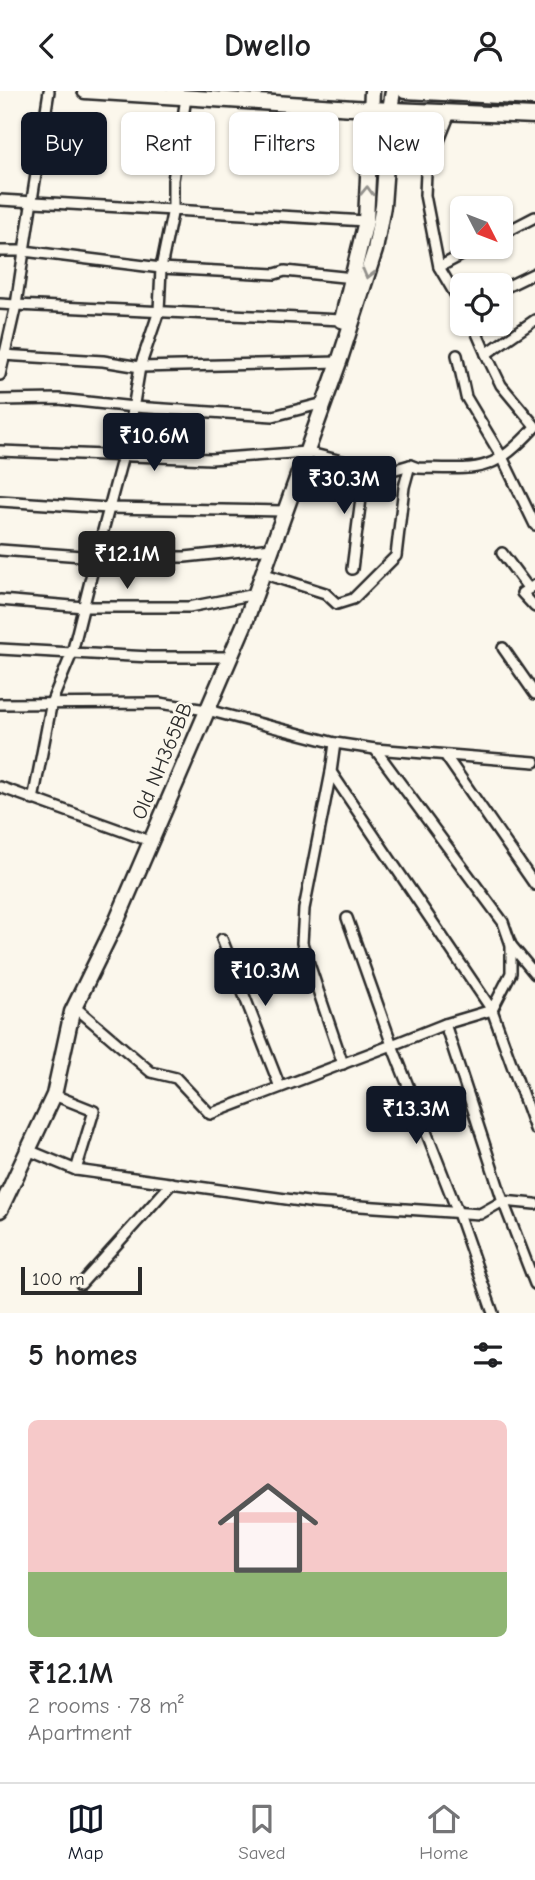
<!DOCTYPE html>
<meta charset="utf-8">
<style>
body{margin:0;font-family:"Comic Neue",sans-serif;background:#f2f2f2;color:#202124;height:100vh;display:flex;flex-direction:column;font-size:26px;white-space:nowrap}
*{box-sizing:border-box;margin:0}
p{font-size:23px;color:#757577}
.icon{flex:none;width:38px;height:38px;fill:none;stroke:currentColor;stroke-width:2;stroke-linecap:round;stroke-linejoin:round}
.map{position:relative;height:1222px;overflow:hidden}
.side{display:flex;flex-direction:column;background:#fff;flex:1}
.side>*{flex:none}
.hud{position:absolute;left:21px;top:21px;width:494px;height:63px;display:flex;gap:14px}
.needle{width:46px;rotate:132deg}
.buttons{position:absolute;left:450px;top:105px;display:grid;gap:14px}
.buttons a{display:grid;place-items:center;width:63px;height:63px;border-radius:10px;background:#fff;box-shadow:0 2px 5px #0004;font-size:35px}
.scale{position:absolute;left:21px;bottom:18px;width:121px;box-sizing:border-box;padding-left:7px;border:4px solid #2b2b2b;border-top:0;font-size:19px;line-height:24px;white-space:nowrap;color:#2b2b2b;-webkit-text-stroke:5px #fbf7ec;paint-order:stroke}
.price{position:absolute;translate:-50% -60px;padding:0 16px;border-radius:7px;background:#111827;color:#fff;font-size:23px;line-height:46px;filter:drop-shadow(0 2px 4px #0008)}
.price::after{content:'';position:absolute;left:50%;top:42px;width:21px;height:16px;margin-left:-10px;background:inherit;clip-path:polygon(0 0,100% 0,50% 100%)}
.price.current{background:#222;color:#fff}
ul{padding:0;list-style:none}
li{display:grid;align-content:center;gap:14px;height:371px;padding:0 28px}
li+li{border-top:2px solid #e0e0e0}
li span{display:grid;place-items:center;height:217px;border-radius:10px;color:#555}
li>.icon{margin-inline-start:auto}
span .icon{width:126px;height:126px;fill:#fffc;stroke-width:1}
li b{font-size:30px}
h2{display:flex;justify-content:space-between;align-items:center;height:84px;padding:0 28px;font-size:30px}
.chip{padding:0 24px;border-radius:10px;background:#fff;box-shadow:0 2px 5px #0004;font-size:24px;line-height:63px}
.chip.current{background:#111827;color:#fff}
header{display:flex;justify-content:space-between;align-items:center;height:91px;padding:0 28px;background:#fff;font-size:32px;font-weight:700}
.tabs{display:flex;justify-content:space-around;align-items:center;height:98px;border-top:2px solid #e0e0e0;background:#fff;font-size:19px;color:#757577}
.tabs a{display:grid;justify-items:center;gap:4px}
.tabs .current{color:#111827}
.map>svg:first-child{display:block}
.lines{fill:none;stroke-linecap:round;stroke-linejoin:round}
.minor-casing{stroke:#2b2b2b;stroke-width:14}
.primary-casing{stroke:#2b2b2b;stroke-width:19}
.trunk-casing{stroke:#2b2b2b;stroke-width:19}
.minor{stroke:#fbf7ec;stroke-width:9}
.primary{stroke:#fbf7ec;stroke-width:14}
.trunk{stroke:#fbf7ec;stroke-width:14}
.oneway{stroke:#93918c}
.labels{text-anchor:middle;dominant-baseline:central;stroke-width:6;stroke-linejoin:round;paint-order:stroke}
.street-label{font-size:21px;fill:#2b2b2b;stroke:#fbf7ec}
</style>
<header><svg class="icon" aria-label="back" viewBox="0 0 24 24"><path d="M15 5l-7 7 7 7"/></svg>Dwello<svg class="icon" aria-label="person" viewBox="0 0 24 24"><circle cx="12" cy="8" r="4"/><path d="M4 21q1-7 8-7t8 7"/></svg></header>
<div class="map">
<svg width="535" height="1222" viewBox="0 0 535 1222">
<rect width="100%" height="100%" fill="#fbf7ec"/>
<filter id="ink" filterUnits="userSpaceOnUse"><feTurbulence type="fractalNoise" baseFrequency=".0143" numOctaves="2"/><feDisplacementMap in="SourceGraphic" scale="14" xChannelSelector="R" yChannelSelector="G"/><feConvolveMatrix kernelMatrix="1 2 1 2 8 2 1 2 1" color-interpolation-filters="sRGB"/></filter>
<g filter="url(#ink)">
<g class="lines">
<defs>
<g id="minor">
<path d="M186,7L173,89V118L161,177L159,220L140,276L129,342L96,466H185L272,457"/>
<path d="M451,20L426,82L425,104L439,176L477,156"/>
<path d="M0,109L366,130"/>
<path d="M500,144L535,126"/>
<path d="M0,160H24L49,0"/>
<path d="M439,176L462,215"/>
<path d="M500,199L535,182"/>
<path d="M0,213L16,214L24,160L161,177L275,183L285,180L353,187"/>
<path d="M473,233L486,263L535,229"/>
<path d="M486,263L501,294L535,335"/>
<path d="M2,264L103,270L140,276L339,271"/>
<path d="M457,264L466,306L503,368L535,434"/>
<path d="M0,284L16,214L342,229"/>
<path d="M0,309L59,308L134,316L273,325L324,312"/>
<path d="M0,360L211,368L306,361L365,376L389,380L410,374L418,377C479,378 492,383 535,336"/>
<path d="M0,410L108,417L284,420"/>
<path d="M0,459L96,466L72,562L151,566H230"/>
<path d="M502,462L529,498"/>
<path d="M352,478L365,376"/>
<path d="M262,482L325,502L337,513L353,508L396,465L404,396L410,374"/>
<path d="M535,494L522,502L535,516"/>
<path d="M0,509L84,516H189L256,503"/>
<path d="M503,557L535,603"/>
<path d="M0,558L72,562L52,610L33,709"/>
<path d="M0,613L159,612L207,619L335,652L375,658L535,671"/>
<path d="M335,652L331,681L492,919L511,882V854"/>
<path d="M375,658L503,831L511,854L535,883"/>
<path d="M445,664L535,794"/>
<path d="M331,681L304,818L302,852L343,973"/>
<path d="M0,696L150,750"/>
<path d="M222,848L280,996"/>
<path d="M75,916L151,981L176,987L210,1023L392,954L347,827"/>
<path d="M445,933L392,954L458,1122L493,1222"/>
<path d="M54,1004L94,1020L76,1079"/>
<path d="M535,1038L492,919L445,933L503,1110L535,1193"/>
<path d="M28,1059L76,1079L315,1112L480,1123L503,1110L535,1113"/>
<path d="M81,1193L172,1092"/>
</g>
<g id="primary">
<path d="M85,0L370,18L535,25"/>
<path d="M351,232L342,229L366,130L372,0"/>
<path d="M0,1119L54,1004L72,921L117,829L245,532L339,271L375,159L383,115L390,19"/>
</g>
<g id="trunk">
<path d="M405,0L535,7"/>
<path d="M390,19L393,0"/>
</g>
</defs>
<use href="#minor" class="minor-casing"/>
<use href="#primary" class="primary-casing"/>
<use href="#trunk" class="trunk-casing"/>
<use href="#minor" class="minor"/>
<use href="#primary" class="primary"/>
<use href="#trunk" class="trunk"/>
</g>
<defs><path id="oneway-chevron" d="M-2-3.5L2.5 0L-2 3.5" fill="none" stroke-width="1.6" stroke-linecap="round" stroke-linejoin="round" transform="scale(1.75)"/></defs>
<g class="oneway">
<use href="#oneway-chevron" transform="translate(367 100) rotate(-88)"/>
<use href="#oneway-chevron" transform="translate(368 183) rotate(105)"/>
</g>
</g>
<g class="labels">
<g class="street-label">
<text transform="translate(162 670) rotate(-67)">Old NH365BB</text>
</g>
</g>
</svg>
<div class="buttons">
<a><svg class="needle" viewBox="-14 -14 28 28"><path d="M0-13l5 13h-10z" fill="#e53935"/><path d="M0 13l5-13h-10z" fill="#757577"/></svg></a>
<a><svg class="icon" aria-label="locate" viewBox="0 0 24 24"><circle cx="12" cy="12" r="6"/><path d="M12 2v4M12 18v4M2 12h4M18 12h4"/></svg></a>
</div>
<div class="scale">100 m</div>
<b class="price" style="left:154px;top:382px">₹10.6M</b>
<b class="price" style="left:344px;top:425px">₹30.3M</b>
<b class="price current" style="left:127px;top:500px">₹12.1M</b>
<b class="price" style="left:265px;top:917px">₹10.3M</b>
<b class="price" style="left:416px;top:1055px">₹13.3M</b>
<div class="hud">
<a class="chip current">Buy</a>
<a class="chip">Rent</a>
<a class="chip">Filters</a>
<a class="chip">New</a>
</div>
</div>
<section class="side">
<h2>5 homes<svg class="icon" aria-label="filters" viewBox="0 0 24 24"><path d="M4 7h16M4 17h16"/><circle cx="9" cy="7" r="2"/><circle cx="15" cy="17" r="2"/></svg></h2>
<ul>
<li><span style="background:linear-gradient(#f6c9c9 70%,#8fb573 0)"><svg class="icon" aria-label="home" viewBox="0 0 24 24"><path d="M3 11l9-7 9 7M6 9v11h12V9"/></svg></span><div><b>₹12.1M</b><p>2 rooms · 78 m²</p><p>Apartment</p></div></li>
</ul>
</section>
<nav class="tabs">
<a class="current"><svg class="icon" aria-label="map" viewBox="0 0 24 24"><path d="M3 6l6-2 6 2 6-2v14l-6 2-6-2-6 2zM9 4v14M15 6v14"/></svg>Map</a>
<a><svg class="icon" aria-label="saved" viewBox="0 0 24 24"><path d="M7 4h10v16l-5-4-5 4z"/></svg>Saved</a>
<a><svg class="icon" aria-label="home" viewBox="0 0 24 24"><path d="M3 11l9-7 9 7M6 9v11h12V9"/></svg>Home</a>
</nav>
